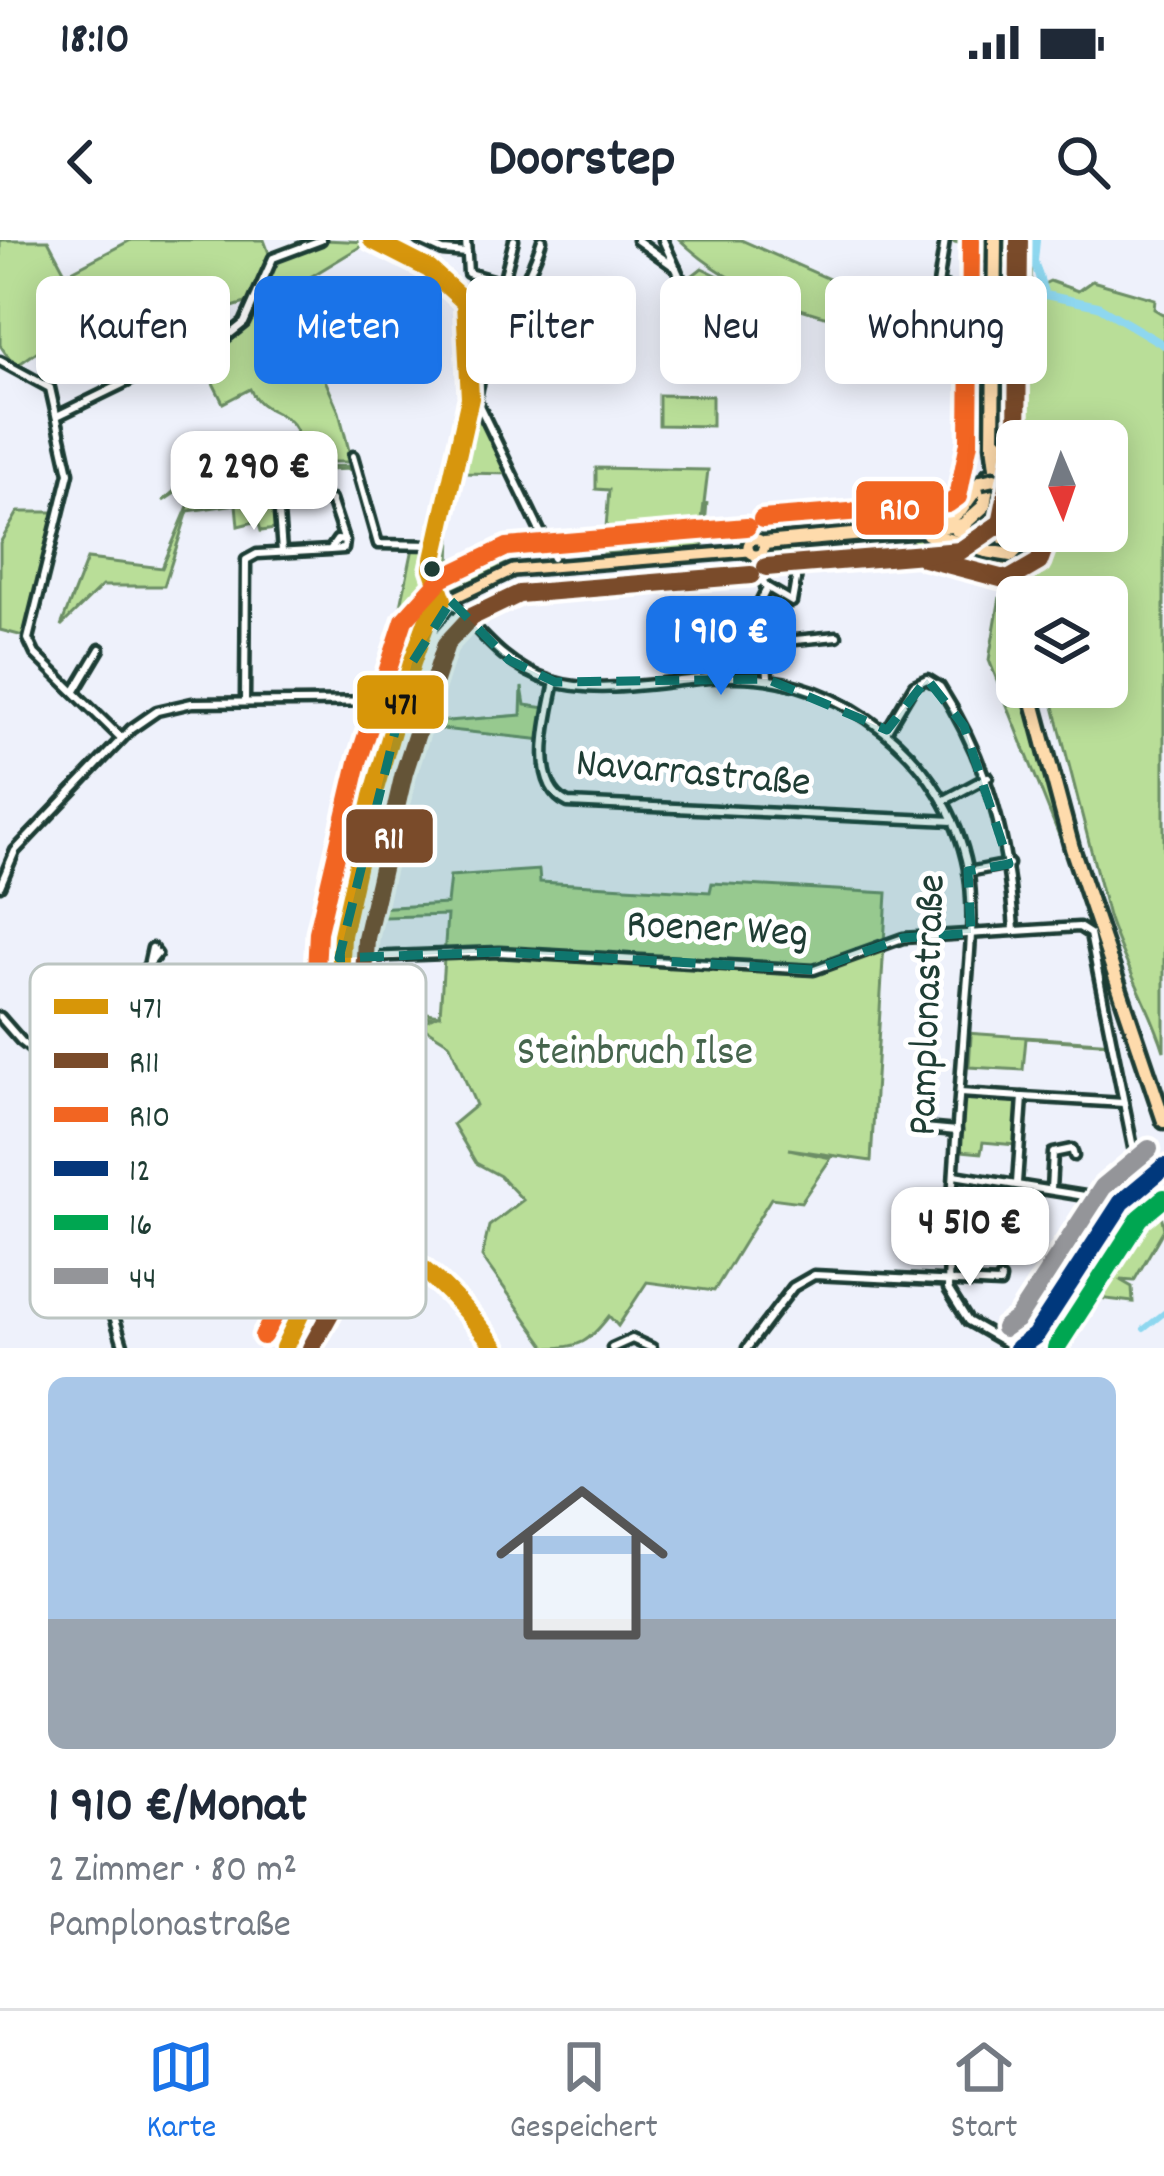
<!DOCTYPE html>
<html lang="de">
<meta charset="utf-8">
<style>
body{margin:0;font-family:Dekko,sans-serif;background:#f6f6f7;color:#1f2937;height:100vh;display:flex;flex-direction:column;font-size:45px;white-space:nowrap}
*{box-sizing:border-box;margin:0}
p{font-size:39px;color:#747a83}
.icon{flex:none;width:66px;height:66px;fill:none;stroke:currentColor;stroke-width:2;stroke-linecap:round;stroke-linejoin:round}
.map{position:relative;height:1108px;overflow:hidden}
.panel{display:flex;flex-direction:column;background:#fff;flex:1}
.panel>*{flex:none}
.top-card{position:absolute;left:36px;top:36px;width:1092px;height:108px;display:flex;gap:24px}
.needle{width:78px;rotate:178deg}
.controls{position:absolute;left:996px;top:180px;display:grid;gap:24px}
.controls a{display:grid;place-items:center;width:132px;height:132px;border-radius:18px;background:#fff;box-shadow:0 6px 30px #0003;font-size:60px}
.price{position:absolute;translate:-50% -102px;padding:0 27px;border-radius:24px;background:#fff;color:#222;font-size:39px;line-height:78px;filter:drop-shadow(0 3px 6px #0008)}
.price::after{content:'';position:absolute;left:50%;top:72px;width:36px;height:27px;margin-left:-18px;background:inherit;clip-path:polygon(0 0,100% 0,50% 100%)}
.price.active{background:#1a73e8;color:#fff}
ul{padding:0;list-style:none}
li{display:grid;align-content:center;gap:24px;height:636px;padding:0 48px}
li span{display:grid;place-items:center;height:372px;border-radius:18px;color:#555}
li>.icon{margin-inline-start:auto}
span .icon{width:216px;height:216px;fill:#fffc;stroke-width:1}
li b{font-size:51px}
.pill{padding:0 42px;border-radius:18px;background:#fff;box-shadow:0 6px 30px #0003;font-size:42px;line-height:108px}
.pill.active{background:#1a73e8;color:#fff}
.status{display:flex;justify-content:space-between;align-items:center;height:84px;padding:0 60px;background:#fff;direction:ltr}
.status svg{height:33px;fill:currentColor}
header{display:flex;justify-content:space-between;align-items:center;height:156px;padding:0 48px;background:#fff;font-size:54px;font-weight:700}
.tabs{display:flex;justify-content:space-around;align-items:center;height:168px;border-top:3px solid #e0e1e3;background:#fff;font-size:33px;color:#747a83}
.tabs a{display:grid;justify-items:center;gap:6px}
.tabs .active{color:#1a73e8}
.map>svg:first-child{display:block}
.green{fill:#b9de98;stroke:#6c8e66;stroke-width:3}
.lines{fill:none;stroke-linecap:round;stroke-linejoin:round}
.stream{stroke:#6299a4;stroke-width:3}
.canal{stroke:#8ed7ef;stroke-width:6}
.river{stroke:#8ed7ef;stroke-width:8}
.minor-casing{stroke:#1f3d34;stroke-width:15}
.major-casing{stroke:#1f3d34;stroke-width:18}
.highway-casing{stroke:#1f3d34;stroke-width:21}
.minor{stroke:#fff;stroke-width:6}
.major{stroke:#fedbac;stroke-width:9}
.highway{stroke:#fedbac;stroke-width:12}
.highway-bridge-casing{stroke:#1f3d34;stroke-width:21;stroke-linecap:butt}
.highway-bridge{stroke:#fedbac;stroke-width:12}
.bus-1-casing{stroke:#fff;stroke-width:27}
.bus-2-casing{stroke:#fff;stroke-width:27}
.bus-3-casing{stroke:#fff;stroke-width:27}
.bus-4-casing{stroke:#fff;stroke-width:27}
.bus-5-casing{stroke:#fff;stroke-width:27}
.bus-6-casing{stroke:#fff;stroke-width:27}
.bus-1{stroke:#d79608;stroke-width:18}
.bus-2{stroke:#7a4b2a;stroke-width:18}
.bus-3{stroke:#f26522;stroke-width:18}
.bus-4{stroke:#05377b;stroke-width:18}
.bus-5{stroke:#00a651;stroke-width:18}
.bus-6{stroke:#949599;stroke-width:18}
.marked{fill:#0f766e;fill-opacity:0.2;stroke:#0f766e;stroke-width:9;stroke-dasharray:24 15;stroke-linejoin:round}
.bus-dot{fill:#1f3d34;stroke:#fff;stroke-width:4.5}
.labels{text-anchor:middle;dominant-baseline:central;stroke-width:10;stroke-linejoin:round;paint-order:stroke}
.street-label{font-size:42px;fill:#1f3d34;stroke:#fff}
.park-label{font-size:42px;fill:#46654d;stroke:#fff}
.key{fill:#fff;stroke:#bcc5c2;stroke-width:3}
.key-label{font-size:33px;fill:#1f3d34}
.line-badge{stroke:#fff;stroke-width:4.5}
.badge-label{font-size:33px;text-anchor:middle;font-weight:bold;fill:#fff}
.pale-badge-label{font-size:33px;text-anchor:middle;font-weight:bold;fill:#111}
</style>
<div class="status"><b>18:10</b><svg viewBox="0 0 49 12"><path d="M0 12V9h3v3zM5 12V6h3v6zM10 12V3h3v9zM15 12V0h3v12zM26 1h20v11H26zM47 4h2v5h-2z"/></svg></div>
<header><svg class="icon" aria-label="back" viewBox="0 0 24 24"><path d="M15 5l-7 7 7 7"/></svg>Doorstep<svg class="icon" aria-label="search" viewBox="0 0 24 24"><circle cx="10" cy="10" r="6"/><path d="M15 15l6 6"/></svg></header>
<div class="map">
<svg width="1164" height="1108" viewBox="0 0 1164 1108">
<rect width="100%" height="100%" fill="#eef1fb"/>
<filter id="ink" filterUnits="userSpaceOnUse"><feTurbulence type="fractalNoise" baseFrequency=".00833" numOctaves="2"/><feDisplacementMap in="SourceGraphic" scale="24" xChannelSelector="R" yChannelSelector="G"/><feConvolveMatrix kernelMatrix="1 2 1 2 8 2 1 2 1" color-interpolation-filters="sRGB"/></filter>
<g filter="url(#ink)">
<g class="green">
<path d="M0,0H48L66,34L131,0H264L272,21L324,0L368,2L297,45L282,80L279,64L285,51L278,48L272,59L261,58L258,67L263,77L248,79L252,61L193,79L191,86L185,67L170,69L54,100L15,127L0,105Z"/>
<path d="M680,0H741L836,42L940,55L953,64L977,60V90C880,100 752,69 680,0Z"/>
<path d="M948,0H1032L1031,50L1050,41L1078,51L1092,41L1155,59L1154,69L1164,75V811C1149,763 1123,723 1108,676L1049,447H1107V357H1030L1026,326L1032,291H1107V201H1017V227L1008,194V94L1001,90L1002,54L1019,51L1005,25L968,20L969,6Z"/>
<path d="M702,28L782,66L780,70L692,61L684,42Z"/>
<path d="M254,79L282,85L296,107L314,115L339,172L352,222H251L292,213L296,190C285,169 261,174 250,149L223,163L197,111L219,105Z"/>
<path d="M659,155L712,156V186L659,185Z"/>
<path d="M476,163L510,234L463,233Z"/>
<path d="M201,191L214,236L192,264L262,259L276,263L278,228L353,226L357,235L352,229L326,230L324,237V230L304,231L300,240L299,231H289L286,244L280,237L278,311L275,289L261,291L258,281L238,286L236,264L188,271L164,346H102L61,386L87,319L162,328L189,264L209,237L208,231L163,261L208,222Z"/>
<path d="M596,228L708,230L699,305L707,262L703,308L518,325L454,347L441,337L445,306L439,312L451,289L450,329L662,310L604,313L609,250L596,249Z"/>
<path d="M18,272H61L23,396L0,390V303Z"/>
<path d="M910,296H930L991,316V323L920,304L773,315L760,320L779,307Z"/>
<path d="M413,308H430L427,328L439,363L419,391L397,385Z"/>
<path d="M1000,357L1017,447H1022L1072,628L989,420Z"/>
<path d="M522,447L525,465L546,468L544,500L404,485L407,478L412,484L521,475Z"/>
<path d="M379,474L393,483L356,599L338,695L330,836L335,670Z"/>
<path d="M539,630L540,642L710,652L712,643L887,653L871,921L789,909L831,918L801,962L771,958L714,1051L647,1042L618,1086L609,1076C589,1102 580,1108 547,1108L482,1017L489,986L523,960L500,936L476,923L453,884L476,865L449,803L425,788V781L433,777L394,772L357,805L339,864L345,760L440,775L447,675L354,678L356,669L447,664L450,636Z"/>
<path d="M966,793L1113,803V804L1026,798L1023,830L969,827L971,797Z"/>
<path d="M964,858L1018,861L1017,905L983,902L981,913L960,911Z"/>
<path d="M1154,937L1164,989L1134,1041L1120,1040L1132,1047L1133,1062L1097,1058L1098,1048L1087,1046L1088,1038L1111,1040V1026L1087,1022L1092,1015L1108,1020L1116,1002L1125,1000L1105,996Z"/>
</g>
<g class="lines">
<g class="stream">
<path d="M1099,989L1112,990"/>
<path d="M1097,993L1111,994"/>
</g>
<path class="canal" d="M1144,1089L1164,1073"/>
<path class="river" d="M1036,0L1034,21L1045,55L1098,66L1164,105"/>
<defs>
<g id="minor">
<path d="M419,0L443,11L467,13"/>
<path d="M466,0L468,33L502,43"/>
<path d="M542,0C525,55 485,102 476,159L553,318"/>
<path d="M637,0L676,28"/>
<path d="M663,0L685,48"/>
<path d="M945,0L938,45L973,56"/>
<path d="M480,65L495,68"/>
<path d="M498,98L491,90L514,0"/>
<path d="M0,121L50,148L69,233L28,399L35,414L121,498"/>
<path d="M59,175L176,118L219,103L244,83L273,18L321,0"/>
<path d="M353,216L378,304L435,305"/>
<path d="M282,312L279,273L290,260H331L344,299"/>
<path d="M754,315L765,346L792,362L800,317L909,307"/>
<path d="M767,348L761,360L768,436"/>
<path d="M452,362C482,394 507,428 551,441C607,458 675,437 733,437C844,436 947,519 968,629C976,677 968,727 965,775C959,866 950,958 948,1049L968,1081L1015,1108"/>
<path d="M764,403L837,396"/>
<path d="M555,442C548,476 529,545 568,563L953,581"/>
<path d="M75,451L100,409"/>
<path d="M245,461L246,320L257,314L330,310L337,300L345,301L344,309L330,310"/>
<path d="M886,492L914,445L927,439L940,447C989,524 1008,600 1014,690"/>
<path d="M943,561L988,537"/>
<path d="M968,632L1009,624"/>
<path d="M0,646L15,611L131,489L157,471L192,463L404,461"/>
<path d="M339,718L499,712L814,730L903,698L1079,687L1090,694L1140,942"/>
<path d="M0,777L21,801L230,967L277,1055L301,1080"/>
<path d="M62,834C94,794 125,754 157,714L152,708L148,726"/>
<path d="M960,853L1022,857"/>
<path d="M924,888L957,891"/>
<path d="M954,935L1122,962"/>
<path d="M1017,943L1023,857L1124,863"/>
<path d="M1051,949L1053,913L1072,909L1074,916"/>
<path d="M230,967L265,912L299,838L333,844"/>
<path d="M267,1030L306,1023L313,968L294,966L286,1023"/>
<path d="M356,1043L383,999"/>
<path d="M280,1063L284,1077"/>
<path d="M114,1076L124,1108"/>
<path d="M612,1108L632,1099L652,1108"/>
<path d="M747,1108L793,1047L814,1035L1000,1044L1001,1039"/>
<path d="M1031,1108L1122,962L1164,927"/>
</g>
<g id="major">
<path d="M372,0C395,20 430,24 453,46C505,98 441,265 432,328L451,361"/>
<circle cx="756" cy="307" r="8"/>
<path d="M377,462L394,455L406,441"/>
<path d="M330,979C404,997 453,1048 496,1108"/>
<path d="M284,1108L311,1059L326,1012L342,695L381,527L425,392L456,357L513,330L749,311"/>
</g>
<g id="highway">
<path d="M995,0L993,204L1017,391"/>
<path d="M998,202L1017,244"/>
<path d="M1010,249L1021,357"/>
<path d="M942,284L961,270L981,242"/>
<path d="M957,290L986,297L1001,339"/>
<path d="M928,294L986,311"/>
<path d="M764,303L963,285L984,266L989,235"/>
<path d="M1029,447L1072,608L1164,881"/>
</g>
</defs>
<use href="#minor" class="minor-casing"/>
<use href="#major" class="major-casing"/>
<use href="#highway" class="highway-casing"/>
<use href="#minor" class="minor"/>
<use href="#major" class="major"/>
<use href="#highway" class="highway"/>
<defs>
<g id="highway-bridge">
<path d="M981,242L994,239L1010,249"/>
<path d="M986,311L1011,315L1024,302"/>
</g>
</defs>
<use href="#highway-bridge" class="highway-bridge-casing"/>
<use href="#highway-bridge" class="highway-bridge"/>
<defs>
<g id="bus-1">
<path d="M330,979C403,1002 451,1048 496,1108"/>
<path d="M330,983L342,695L373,556L412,423L427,381L443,360L432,328L470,158L465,62L429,29L372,0"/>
<path d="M284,1108L322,1029L332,956"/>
</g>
<g id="bus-2">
<path d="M1017,201L1019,0"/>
<path d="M924,318L1008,340L1039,322L1048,297"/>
<path d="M766,327L960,311L1001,283L1017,204"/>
<path d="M311,1108L333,1068L350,1015L366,698L404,533L446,404L471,377L519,354L751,335"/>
</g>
<g id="bus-3">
<path d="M762,279L948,264L958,257L969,202L971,0"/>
<path d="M263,1096L289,1049L302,1008L318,692L358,522L404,380L442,338L507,307L747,287"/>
</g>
<path id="bus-4" d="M1018,1108L1035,1096L1122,962L1164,927"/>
<path id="bus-5" d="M1056,1108L1140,978L1164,958"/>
<path id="bus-6" d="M1004,1088L1017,1079L1103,947L1149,909"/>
</defs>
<use href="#bus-1" class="bus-1-casing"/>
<use href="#bus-2" class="bus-2-casing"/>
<use href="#bus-3" class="bus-3-casing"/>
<use href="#bus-4" class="bus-4-casing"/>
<use href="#bus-5" class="bus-5-casing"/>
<use href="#bus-6" class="bus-6-casing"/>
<use href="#bus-1" class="bus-1"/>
<use href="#bus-2" class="bus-2"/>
<use href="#bus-3" class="bus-3"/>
<use href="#bus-4" class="bus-4"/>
<use href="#bus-5" class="bus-5"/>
<use href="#bus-6" class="bus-6"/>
</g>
</g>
<path class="marked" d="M451,361L509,420L555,442L767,439L887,490L927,439L964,486L1009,624L968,631L971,693L903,698L814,730L499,712L339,718L412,423Z"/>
<circle class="bus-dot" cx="432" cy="329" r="10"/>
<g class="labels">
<g class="street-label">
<text transform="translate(693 536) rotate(5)">Navarrastraße</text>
<text transform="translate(717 692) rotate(3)">Roener Weg</text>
<text transform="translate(930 765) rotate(-88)">Pamplonastraße</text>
</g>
<g class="park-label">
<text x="635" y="815">Steinbruch Ilse</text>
</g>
</g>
<rect x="30" y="724" width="396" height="354" rx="18" class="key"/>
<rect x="54" y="759" width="54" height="15" fill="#d79608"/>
<rect x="54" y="813" width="54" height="15" fill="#7a4b2a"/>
<rect x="54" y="867" width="54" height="15" fill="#f26522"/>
<rect x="54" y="921" width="54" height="15" fill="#05377b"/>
<rect x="54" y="975" width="54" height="15" fill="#00a651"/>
<rect x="54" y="1028" width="54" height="16" fill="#949599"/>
<g class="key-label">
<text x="129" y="778">471</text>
<text x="129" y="832">R11</text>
<text x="129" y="886">R10</text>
<text x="129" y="940">12</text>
<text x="129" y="994">16</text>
<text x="129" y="1048">44</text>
</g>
<g class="line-badge">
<rect x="854" y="239" width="92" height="58" rx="12" fill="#f26522"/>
<rect x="355" y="433" width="91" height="58" rx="12" fill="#d79608"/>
<rect x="344" y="567" width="91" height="58" rx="12" fill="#7a4b2a"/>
</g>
<g class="badge-label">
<text x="900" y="279">R10</text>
<text x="389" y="608">R11</text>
</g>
<g class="pale-badge-label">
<text x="401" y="474">471</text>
</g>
</svg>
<div class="controls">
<a><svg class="needle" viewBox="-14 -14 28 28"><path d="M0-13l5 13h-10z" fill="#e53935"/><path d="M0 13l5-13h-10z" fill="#747a83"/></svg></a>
<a><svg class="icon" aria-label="layers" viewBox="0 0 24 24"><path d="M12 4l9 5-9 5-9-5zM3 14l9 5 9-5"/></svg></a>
</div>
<b class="price" style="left:254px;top:293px">2 290 €</b>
<b class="price active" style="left:721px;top:458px">1 910 €</b>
<b class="price" style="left:970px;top:1049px">4 510 €</b>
<div class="top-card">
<a class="pill">Kaufen</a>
<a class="pill active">Mieten</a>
<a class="pill">Filter</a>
<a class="pill">Neu</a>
<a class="pill">Wohnung</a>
</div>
</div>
<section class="panel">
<ul>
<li><span style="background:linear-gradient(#a9c7e8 65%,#9aa5b1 0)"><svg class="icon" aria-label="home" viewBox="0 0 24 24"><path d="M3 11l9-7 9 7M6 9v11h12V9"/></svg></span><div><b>1 910 €/Monat</b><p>2 Zimmer · 80 m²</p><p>Pamplonastraße</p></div></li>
</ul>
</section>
<nav class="tabs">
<a class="active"><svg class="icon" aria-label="map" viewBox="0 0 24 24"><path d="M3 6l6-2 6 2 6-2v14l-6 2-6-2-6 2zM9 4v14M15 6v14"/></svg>Karte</a>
<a><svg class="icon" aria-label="saved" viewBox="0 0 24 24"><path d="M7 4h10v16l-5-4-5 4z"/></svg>Gespeichert</a>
<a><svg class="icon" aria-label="home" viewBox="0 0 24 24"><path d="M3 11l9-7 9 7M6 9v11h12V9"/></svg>Start</a>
</nav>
